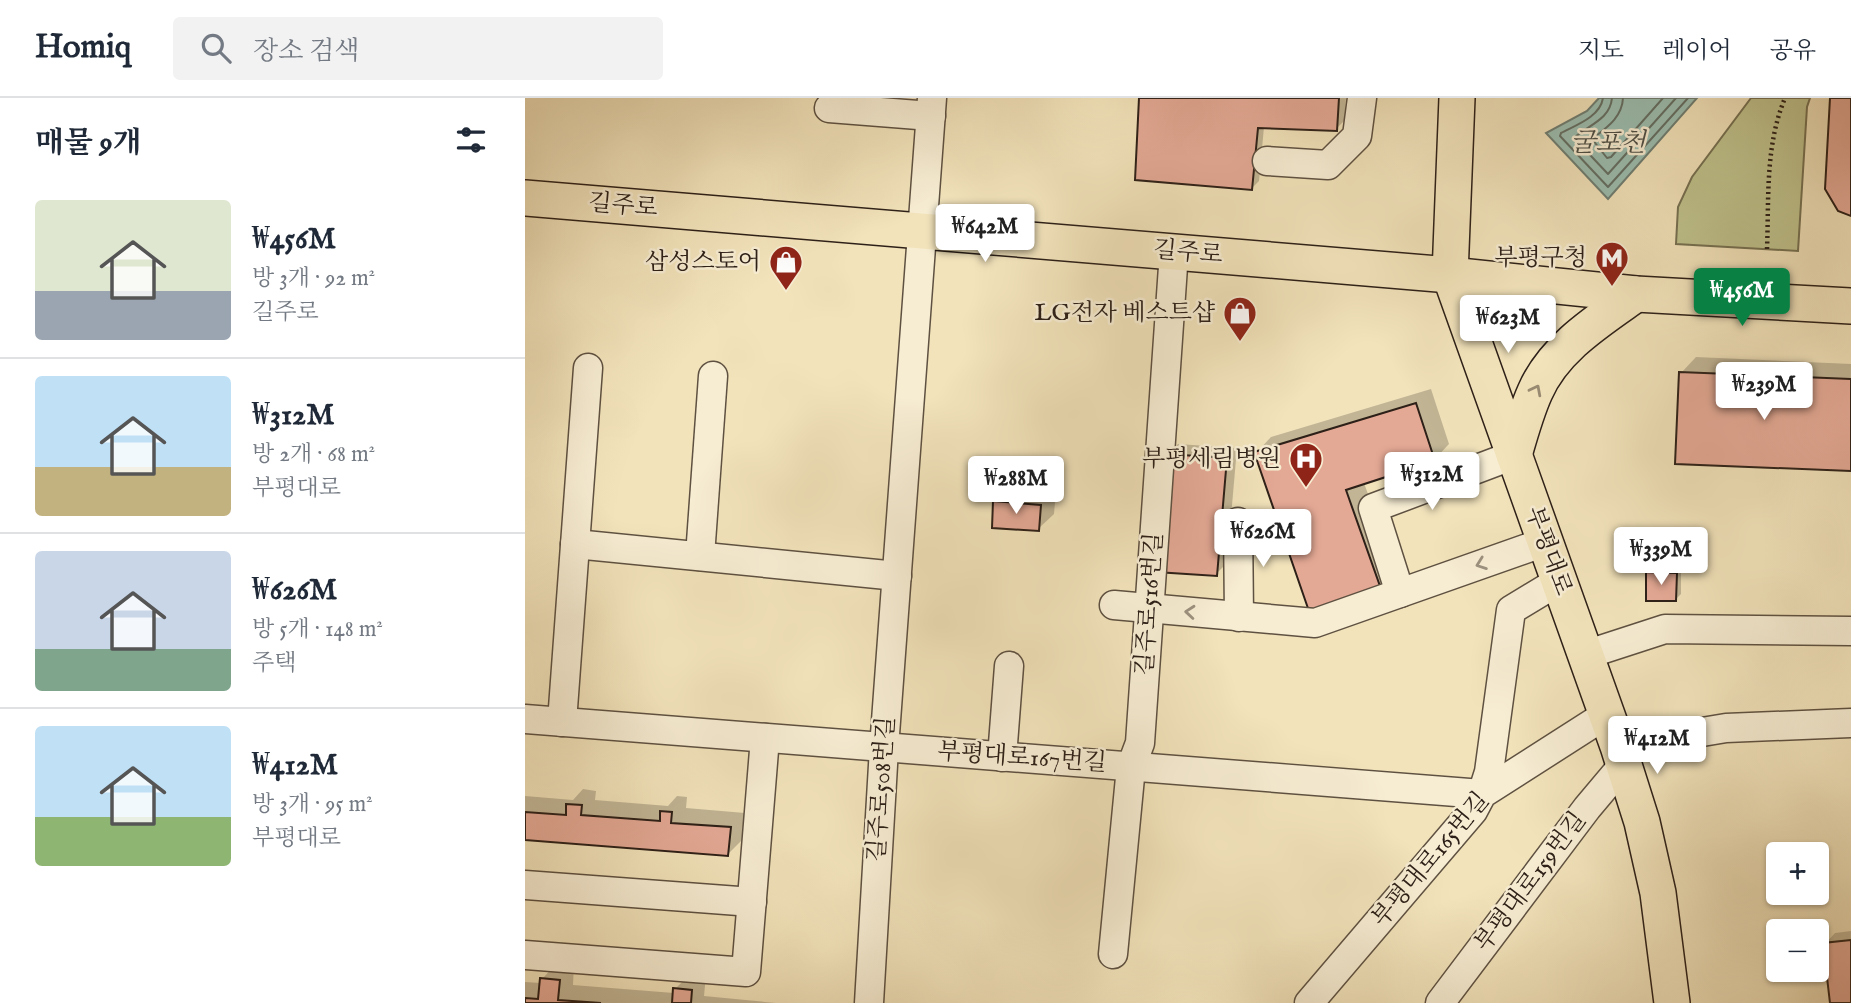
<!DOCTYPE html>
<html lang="ko">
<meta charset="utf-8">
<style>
body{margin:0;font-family:"IM FELL English","Noto Serif KR",serif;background:#f2f2f3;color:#1f2937;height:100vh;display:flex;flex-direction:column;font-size:26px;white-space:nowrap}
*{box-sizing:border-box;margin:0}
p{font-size:23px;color:#747a83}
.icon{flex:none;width:38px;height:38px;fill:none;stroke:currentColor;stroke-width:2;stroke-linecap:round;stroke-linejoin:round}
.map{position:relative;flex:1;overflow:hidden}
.details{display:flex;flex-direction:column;background:#fff;width:525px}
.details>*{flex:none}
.buttons{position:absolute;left:1241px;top:744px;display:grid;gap:14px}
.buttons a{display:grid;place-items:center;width:63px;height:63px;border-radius:7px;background:#fff;box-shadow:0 2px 5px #0004;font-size:35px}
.price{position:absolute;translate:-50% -60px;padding:0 16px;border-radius:7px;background:#fff;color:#222;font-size:23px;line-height:46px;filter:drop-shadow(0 2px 4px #0008)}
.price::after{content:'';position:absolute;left:50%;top:42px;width:21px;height:16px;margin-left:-10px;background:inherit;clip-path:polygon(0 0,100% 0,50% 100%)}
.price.on{background:#0b8043;color:#fff}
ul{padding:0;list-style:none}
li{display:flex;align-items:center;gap:21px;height:175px;padding:0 35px}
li+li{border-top:2px solid #e0e1e3}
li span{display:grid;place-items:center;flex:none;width:196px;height:140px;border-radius:7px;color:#555}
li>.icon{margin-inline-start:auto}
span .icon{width:84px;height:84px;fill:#fffc;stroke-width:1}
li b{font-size:30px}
h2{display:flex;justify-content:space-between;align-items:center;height:84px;padding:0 35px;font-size:30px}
header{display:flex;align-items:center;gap:42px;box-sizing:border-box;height:98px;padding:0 35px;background:#fff;border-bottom:2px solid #e0e1e3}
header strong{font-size:33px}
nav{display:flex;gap:38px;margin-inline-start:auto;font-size:24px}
.search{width:490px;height:63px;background:#f2f2f3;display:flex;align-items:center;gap:18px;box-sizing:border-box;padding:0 24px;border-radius:7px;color:#747a83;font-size:26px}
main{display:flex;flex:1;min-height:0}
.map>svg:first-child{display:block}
.green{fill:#bfc28d;stroke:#767152;stroke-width:2}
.water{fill:#9bbeb0;stroke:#6f7f73;stroke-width:2}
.shadow{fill:#0003}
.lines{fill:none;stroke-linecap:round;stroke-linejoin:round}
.shore{stroke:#646f64;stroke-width:2}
.building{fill:#e4a995;stroke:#2d2018;stroke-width:2}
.minor-casing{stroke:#5e5141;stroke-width:31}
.major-casing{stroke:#2d2018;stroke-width:38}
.path{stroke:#2d2018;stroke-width:4.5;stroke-dasharray:2 3.5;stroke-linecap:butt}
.minor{stroke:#f7edd3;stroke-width:28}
.major{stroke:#f2e3bb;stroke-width:35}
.oneway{stroke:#998b72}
.oneway2{stroke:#9c917f}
.labels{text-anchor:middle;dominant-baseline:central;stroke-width:5;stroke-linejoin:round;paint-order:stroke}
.street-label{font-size:24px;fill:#2d2018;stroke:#f7edd3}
.poi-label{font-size:24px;fill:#2d2018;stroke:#f7edd3;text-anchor:end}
.water-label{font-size:26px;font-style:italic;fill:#4e4f46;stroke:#f7edd3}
</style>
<header>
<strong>Homiq</strong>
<div class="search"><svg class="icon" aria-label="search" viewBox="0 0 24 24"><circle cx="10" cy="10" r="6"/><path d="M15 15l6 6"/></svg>장소 검색</div>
<nav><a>지도</a><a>레이어</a><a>공유</a></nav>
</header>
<main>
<section class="details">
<h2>매물 9개<svg class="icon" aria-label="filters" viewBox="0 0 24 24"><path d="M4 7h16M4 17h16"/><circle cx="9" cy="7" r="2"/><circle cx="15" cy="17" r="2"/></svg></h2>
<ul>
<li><span style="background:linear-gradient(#dfe7d0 65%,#9aa5b1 0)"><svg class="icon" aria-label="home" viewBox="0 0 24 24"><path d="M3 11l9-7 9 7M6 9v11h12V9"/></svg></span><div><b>₩456M</b><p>방 3개 · 92 m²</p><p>길주로</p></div></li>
<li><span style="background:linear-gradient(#bfe0f5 65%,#c2b280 0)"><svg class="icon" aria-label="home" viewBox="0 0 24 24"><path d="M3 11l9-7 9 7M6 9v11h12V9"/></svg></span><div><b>₩312M</b><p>방 2개 · 68 m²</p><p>부평대로</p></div></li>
<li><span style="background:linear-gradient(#c9d6e8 70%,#7fa58c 0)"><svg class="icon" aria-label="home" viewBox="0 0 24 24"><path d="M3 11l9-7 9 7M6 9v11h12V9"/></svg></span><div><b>₩626M</b><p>방 5개 · 148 m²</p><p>주택</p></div></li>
<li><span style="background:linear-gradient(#bfe0f5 65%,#8fb573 0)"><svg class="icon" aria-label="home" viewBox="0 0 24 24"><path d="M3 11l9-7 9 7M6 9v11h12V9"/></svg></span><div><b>₩412M</b><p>방 3개 · 95 m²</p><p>부평대로</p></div></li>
</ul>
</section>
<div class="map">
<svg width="1326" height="905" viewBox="0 0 1326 905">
<rect width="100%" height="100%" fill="#f2e3bb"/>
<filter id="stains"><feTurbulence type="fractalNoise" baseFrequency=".00286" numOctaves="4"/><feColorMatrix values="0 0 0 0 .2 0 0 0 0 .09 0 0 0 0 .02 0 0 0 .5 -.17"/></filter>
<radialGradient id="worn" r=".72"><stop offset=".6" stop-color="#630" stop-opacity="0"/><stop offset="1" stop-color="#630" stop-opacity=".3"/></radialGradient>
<path class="green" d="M1226,0H1285L1282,9L1273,153L1151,146L1153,109L1167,79Z"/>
<path class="water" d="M1074,0H1172L1083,101L1021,35L1062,13Z"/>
<g class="shadow">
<path d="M616,0H821L819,23L811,31L739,29L734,83L726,91Z"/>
<path d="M1171,259L1326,266V371L1152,365L1156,275Z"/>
<path d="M906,291L924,346L909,362L839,385L871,474L855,490L731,355L746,339Z"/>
<path d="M653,346L712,350L702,465L691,476L642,357Z"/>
<path d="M485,389L531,392L529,416L513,431L470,404Z"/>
<path d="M1128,470H1156V496L1151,501L1123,475Z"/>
<path d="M58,691L71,693L70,702L143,708L152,698L162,699L161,710L220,715L218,741L203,756L0,740V698L48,702Z"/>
<path d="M1326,833V905H1306L1300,846L1310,835Z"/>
<path d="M32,865L49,867L48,887L149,895L150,891L165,876L181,877L179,898L251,905H0V884L16,885L17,881Z"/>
</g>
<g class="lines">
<g class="shore">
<path d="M1078,0C1075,19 1051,27 1036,35L1035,38L1083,89L1163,0"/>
<path d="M1087,0C1085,22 1063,27 1049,40L1083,76L1151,0"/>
<path d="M1098,0C1097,20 1081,30 1067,41L1082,60L1086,59L1138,0"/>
</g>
</g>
<g class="building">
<path d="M614,0H814L812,33L733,30L727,92L610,82Z"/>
<path d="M1305,0H1326V118L1313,113L1300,91Z"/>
<path d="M1154,274L1326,281V373L1150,366Z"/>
<path d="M891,305L910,363L821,392L856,491L786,519L729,354Z"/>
<path d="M641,356L702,360L692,478L631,474Z"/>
<path d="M468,403L516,407L514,433L467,430Z"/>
<path d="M1121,474L1152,475L1151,503H1121Z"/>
<path d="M41,706L57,707L56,717L135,723V713L147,714L146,725L206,729L203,758L0,742V714L41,717Z"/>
<path d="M1326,842V905H1305L1298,845Z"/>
<path d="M15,880L35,882L33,902L76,905H0V900L13,901Z"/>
<path d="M148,890L167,892L166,905H147Z"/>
</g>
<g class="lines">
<defs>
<g id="minor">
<path d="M304,10L406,18"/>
<path d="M742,63L803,67L832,38L837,0"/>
<path d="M713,424L714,519"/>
<path d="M50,446L372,478"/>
<path d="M175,458L188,278"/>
<path d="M875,495L848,410L989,357"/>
<path d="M589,507L790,525L1020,444"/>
<path d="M1060,557L1140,531L1326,533"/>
<path d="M0,621L957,696L964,674L986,512L1034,483"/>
<path d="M37,624L63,270"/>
<path d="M1093,648L1201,630L1326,625"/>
<path d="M477,659L484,568"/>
<path d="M0,787L227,804"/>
<path d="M588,856L606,669L615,645L649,154"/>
<path d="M0,857L221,874L240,640"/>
<path d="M344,905L359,650L407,0"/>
<path d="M784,905L948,713L957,696L1082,616"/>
<path d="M915,905L1062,710L1099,666"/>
</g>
<g id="major">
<path d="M932,0L925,177L1093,648L1117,724L1133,795L1147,905"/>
<path d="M0,100L925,177L1111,196L1326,208"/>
<path d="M989,357C995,336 1001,314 1010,294C1029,250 1073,223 1111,196"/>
</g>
</defs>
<use href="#minor" class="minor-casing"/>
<use href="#major" class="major-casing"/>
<path class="path" d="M1242,151C1244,100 1240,48 1260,0"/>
<use href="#minor" class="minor"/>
<use href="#major" class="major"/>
</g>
<defs><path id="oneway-chevron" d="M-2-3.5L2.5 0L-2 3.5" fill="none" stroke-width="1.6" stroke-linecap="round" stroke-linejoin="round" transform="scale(1.75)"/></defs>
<use class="oneway" href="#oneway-chevron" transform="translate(1011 292) rotate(-63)"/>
<g class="oneway2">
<use href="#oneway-chevron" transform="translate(956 466) rotate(160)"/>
<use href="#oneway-chevron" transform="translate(665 514) rotate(-175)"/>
</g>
<defs>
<symbol id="metro-pin" viewBox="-11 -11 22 30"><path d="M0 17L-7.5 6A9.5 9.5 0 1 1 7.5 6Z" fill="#8f2418" stroke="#f7edd3"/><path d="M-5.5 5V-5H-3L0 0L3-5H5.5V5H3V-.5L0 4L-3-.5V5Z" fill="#fff"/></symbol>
<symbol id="shop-pin" viewBox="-11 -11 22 30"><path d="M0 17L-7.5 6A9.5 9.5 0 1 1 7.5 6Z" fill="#8f2418" stroke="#f7edd3"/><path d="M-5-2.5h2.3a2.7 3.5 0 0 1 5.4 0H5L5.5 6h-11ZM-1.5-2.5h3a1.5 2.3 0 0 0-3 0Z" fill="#fff"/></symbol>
<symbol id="hospital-pin" viewBox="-11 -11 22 30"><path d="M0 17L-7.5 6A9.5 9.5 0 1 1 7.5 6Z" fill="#8f2418" stroke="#f7edd3"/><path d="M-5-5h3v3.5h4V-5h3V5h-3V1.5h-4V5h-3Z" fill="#fff"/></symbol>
</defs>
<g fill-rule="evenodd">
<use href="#metro-pin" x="1068" y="141" width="38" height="52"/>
<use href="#shop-pin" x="242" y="145" width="38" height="52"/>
<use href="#shop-pin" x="696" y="196" width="38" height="52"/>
<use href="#hospital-pin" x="762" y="342" width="38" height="52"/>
</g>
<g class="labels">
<g class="street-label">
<text transform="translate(98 108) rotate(5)">길주로</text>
<text transform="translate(663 155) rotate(5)">길주로</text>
<text transform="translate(1023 453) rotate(70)">부평대로</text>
<text transform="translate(625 506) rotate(-86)">길주로516번길</text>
<text transform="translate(497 660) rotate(4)">부평대로167번길</text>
<text transform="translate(357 691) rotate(-86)">길주로508번길</text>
<text transform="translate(906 762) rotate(-50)">부평대로165번길</text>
<text transform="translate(1006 784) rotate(-53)">부평대로159번길</text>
</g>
<g class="poi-label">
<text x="1062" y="160">부평구청</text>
<text x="236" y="164">삼성스토어</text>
<text x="690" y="215">LG전자 베스트샵</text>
<text x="756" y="361">부평세림병원</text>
</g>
<g class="water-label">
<text x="1083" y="45">굴포천</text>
</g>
</g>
<rect width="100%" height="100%" filter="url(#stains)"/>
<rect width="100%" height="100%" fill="url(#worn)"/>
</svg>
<div class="buttons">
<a>+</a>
<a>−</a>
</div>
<b class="price" style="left:460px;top:166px">₩642M</b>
<b class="price on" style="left:1217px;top:230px">₩456M</b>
<b class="price" style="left:983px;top:257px">₩623M</b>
<b class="price" style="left:1239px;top:324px">₩239M</b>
<b class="price" style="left:907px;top:414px">₩312M</b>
<b class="price" style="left:491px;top:418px">₩288M</b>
<b class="price" style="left:738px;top:471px">₩626M</b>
<b class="price" style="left:1136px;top:489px">₩339M</b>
<b class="price" style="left:1132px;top:678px">₩412M</b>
</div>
</main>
